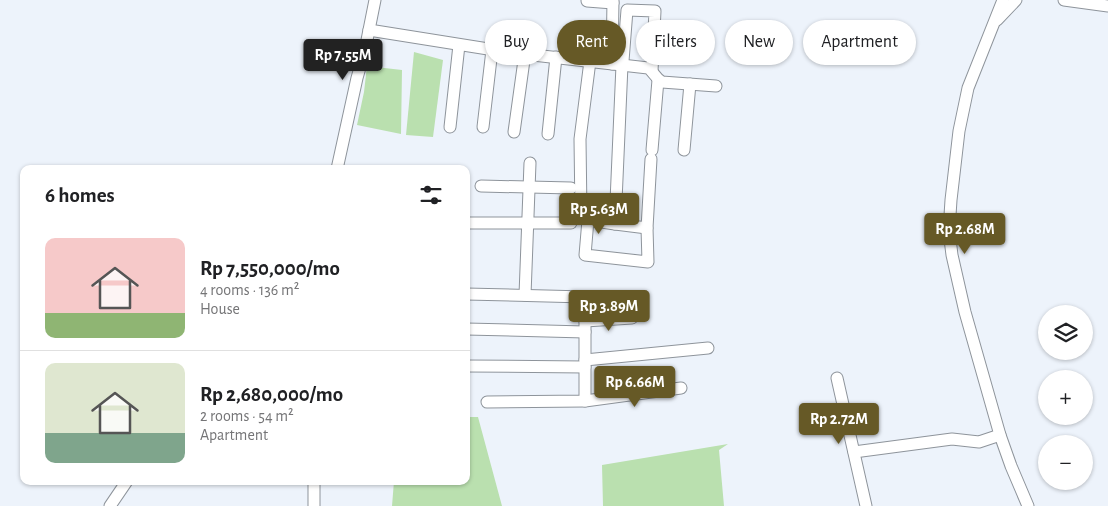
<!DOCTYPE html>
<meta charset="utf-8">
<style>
body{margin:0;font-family:"Alegreya Sans",sans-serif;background:#f2f2f2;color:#202124;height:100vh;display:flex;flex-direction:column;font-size:19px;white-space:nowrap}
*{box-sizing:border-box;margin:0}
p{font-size:16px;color:#757577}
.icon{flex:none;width:28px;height:28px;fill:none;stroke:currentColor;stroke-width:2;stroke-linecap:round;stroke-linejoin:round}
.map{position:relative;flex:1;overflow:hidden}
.side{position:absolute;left:20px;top:165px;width:450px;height:320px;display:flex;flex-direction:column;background:#fff;border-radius:10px;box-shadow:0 1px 4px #0004}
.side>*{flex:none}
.hud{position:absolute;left:485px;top:20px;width:475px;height:45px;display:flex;gap:10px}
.fabs{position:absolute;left:1038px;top:305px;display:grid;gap:10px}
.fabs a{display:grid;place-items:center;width:55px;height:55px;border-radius:50%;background:#fff;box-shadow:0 1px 4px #0004;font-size:25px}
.price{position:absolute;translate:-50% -42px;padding:0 11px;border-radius:5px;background:#665926;color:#fff;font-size:16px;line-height:32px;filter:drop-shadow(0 1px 2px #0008)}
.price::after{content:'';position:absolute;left:50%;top:30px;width:15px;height:11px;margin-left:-8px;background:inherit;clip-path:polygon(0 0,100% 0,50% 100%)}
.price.active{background:#222;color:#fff}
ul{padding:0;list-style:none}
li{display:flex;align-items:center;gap:15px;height:125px;padding:0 25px}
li+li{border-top:1px solid #e0e0e0}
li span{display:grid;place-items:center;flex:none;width:140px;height:100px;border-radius:10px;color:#555}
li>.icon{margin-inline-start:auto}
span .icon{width:60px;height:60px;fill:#fffc;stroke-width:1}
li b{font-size:21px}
h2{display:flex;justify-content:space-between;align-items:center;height:60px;padding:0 25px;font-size:21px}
.chip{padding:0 18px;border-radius:22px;background:#fff;box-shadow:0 1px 4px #0004;font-size:18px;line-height:45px}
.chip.active{background:#665926;color:#fff}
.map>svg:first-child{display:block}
.green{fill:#bae0af}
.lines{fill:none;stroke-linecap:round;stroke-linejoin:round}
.street-casing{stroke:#8e949b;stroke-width:13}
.street{stroke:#fff;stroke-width:11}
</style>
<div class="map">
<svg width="1108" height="506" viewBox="0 0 1108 506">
<rect width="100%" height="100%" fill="#edf3fb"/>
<g class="green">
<path d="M414,52L443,60L433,137L406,135Z"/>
<path d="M367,66L402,70L401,134L357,125L364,92Z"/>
<path d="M466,417H478L502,506H392L394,481H466Z"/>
<path d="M728,444L719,450L724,506H603L602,465Z"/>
</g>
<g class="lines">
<defs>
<g id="street">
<path d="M1003,0L968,88L959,131L951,200L949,231L952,255L965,312L1000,435L1011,466L1028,506"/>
<path d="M1064,0L1108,6"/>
<path d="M587,1L613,3"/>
<path d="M997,20L1016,0"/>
<path d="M369,30L507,52L648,68C654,72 655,78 662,82L716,86"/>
<path d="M590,61L580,139L581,214L588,220L615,224L622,65"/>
<path d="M623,61L627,10L655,11L652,71"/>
<path d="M612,64L613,0"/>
<path d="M450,127L459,45"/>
<path d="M483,127L492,50"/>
<path d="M514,132L525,53"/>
<path d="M548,134L556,57"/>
<path d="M652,150L658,80"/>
<path d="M684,150L690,84"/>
<path d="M337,169L357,78L365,50L375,0"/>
<path d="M481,186L571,188"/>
<path d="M588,220L585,255L648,262L647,228"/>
<path d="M466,223H571"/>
<path d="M615,224L647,228L651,159"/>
<path d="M466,294L585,297V401"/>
<path d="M525,295L530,163"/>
<path d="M585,321L632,318"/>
<path d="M466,329L585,332"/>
<path d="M585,360L708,348"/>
<path d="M466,366L585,367"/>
<path d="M837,378L866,506"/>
<path d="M487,402L585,401L681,388"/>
<path d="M854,452L952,439L979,442L1000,435"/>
<path d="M314,481V506"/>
<path d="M110,506L127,481"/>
</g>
</defs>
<use href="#street" class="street-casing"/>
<use href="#street" class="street"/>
</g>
</svg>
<div class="fabs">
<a><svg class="icon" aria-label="layers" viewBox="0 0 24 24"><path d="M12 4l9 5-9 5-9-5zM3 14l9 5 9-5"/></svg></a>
<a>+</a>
<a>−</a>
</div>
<b class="price active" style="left:343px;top:81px">Rp 7.55M</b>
<b class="price" style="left:599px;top:235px">Rp 5.63M</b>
<b class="price" style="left:965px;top:255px">Rp 2.68M</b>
<b class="price" style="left:609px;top:332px">Rp 3.89M</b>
<b class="price" style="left:635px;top:408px">Rp 6.66M</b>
<b class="price" style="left:839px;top:445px">Rp 2.72M</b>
<div class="hud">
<a class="chip">Buy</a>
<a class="chip active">Rent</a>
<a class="chip">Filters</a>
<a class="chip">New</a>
<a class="chip">Apartment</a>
</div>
<section class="side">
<h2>6 homes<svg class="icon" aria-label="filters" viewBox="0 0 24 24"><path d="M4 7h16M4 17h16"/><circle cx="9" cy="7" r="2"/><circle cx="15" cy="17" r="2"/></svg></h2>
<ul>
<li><span style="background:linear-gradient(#f6c9c9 75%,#8fb573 0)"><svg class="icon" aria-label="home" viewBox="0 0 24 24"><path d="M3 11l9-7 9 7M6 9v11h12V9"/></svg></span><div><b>Rp 7,550,000/mo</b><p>4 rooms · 136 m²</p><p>House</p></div></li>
<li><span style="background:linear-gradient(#dfe7d0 70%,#7fa58c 0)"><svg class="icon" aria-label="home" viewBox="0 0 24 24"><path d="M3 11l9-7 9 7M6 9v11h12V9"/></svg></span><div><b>Rp 2,680,000/mo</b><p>2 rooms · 54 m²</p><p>Apartment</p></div></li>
</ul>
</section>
</div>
